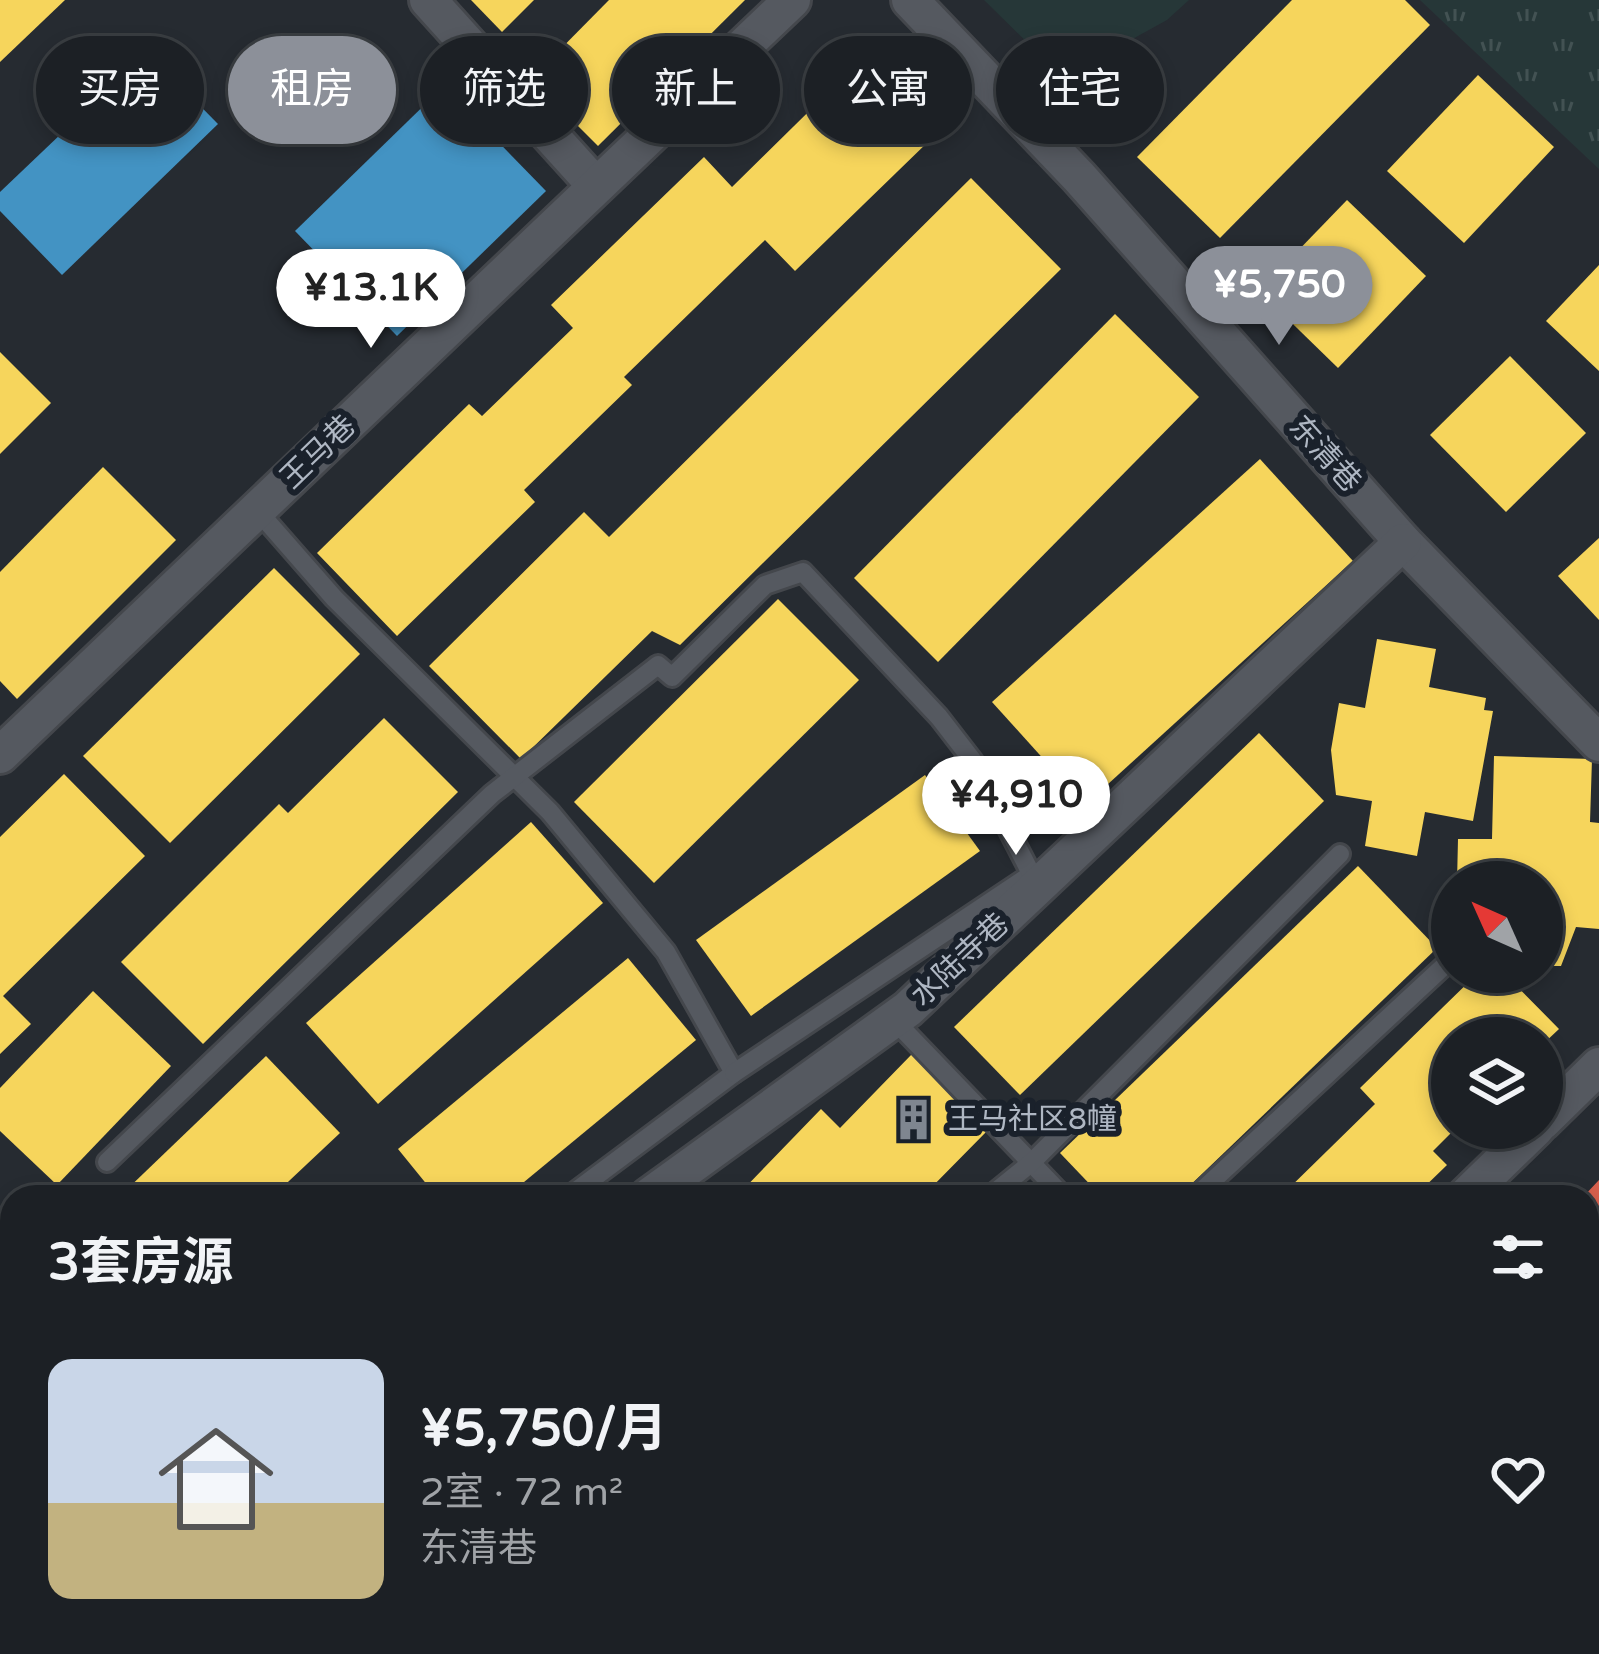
<!DOCTYPE html>
<html lang="zh">
<meta charset="utf-8">
<style>
body{margin:0;font-family:"Varela Round","Noto Sans SC",sans-serif;background:#25282d;color:#f1f3f6;height:100vh;display:flex;flex-direction:column;font-size:45px;white-space:nowrap}
*{box-sizing:border-box;margin:0}
p{font-size:39px;color:#a0a3a7}
.icon{flex:none;width:66px;height:66px;fill:none;stroke:currentColor;stroke-width:2;stroke-linecap:round;stroke-linejoin:round}
.map{position:relative;flex:1;overflow:hidden}
.side{position:absolute;left:0px;top:1185px;width:1599px;height:471px;display:flex;flex-direction:column;background:#1c2025;border-radius:36px 36px 0 0;box-shadow:0 6px 18px #0003,0 0 0 3px #3a3e42}
.side>*{flex:none}
.top-card{position:absolute;left:36px;top:36px;width:1527px;height:108px;display:flex;gap:24px}
.needle{width:78px;rotate:315deg}
.tools{position:absolute;left:1431px;top:861px;display:grid;gap:24px}
.tools a{display:grid;place-items:center;width:132px;height:132px;border-radius:50%;background:#1c2025;box-shadow:0 6px 18px #0003,0 0 0 3px #3a3e42;font-size:60px}
.price{position:absolute;translate:-50% -102px;padding:0 27px;border-radius:42px;background:#fff;color:#222;font-size:39px;line-height:78px;filter:drop-shadow(0 3px 6px #0008)}
.price::after{content:'';position:absolute;left:50%;top:72px;width:36px;height:27px;margin-left:-18px;background:inherit;clip-path:polygon(0 0,100% 0,50% 100%)}
.price.current{background:#8c9099;color:#fff}
ul{padding:0;list-style:none}
li{display:flex;align-items:center;gap:36px;height:300px;padding:0 48px}
li+li{border-top:3px solid #3a3e42}
li span{display:grid;place-items:center;flex:none;width:336px;height:240px;border-radius:24px;color:#555}
li>.icon{margin-inline-start:auto}
span .icon{width:144px;height:144px;fill:#fffc;stroke-width:1}
li b{font-size:51px}
h2{display:flex;justify-content:space-between;align-items:center;height:144px;padding:0 48px;font-size:51px}
.tag{padding:0 42px;border-radius:54px;background:#1c2025;box-shadow:0 6px 18px #0003,0 0 0 3px #3a3e42;font-size:42px;line-height:108px}
.tag.current{background:#8c9099;color:#fff}
.map>svg:first-child{display:block}
.grass{fill:url(#grass-tufts)}
.park{fill:#263738}
.homes{fill:#f6d55c}
.shops{fill:#d6604d}
.schools{fill:#4393c3}
.lines{fill:none;stroke-linecap:round;stroke-linejoin:round}
.service-casing{stroke:#44474c;stroke-width:24}
.minor-casing{stroke:#44474c;stroke-width:42}
.tertiary-casing{stroke:#44474c;stroke-width:51}
.primary-casing{stroke:#43474e;stroke-width:60}
.service{stroke:#555960;stroke-width:18}
.minor{stroke:#555960;stroke-width:36}
.tertiary{stroke:#555960;stroke-width:45}
.primary{stroke:#575b62;stroke-width:54}
.labels{text-anchor:middle;dominant-baseline:central;stroke-width:12;stroke-linejoin:round;paint-order:stroke}
.street-label{font-size:30px;fill:#afb7c3;stroke:#1a212b}
.poi-label{font-size:30px;fill:#afb7c3;stroke:#1a212b;text-anchor:start}
</style>
<div class="map">
<svg width="1599" height="1654" viewBox="0 0 1599 1654">
<defs>
<pattern id="grass-tufts" width="24" height="20" patternUnits="userSpaceOnUse" patternTransform="scale(3)"><rect width="24" height="20" fill="#263738"/><path d="M3 7l-1-3M5 7V3M7 7l1-3M15 17l-1-3M17 17v-4M19 17l1-3" fill="none" stroke="#435253"/></pattern>
</defs>
<rect width="100%" height="100%" fill="#262b31"/>
<path class="grass" d="M1420,0H1599V169Z"/>
<path class="park" d="M984,0H1189L1167,20L1109,52L1043,58Z"/>
<g class="homes">
<path d="M0,0H65L0,62Z"/>
<path d="M471,0H534L502,32Z"/>
<path d="M609,0H745L598,146L531,79Z"/>
<path d="M1292,0H1405L1430,25L1220,238L1137,157Z"/>
<path d="M857,64L931,139L795,271L765,240L624,377L632,385L524,490L535,502L397,636L317,553L469,404L482,416L573,328L551,305L704,157L732,187Z"/>
<path d="M1478,75L1554,147L1464,243L1387,171Z"/>
<path d="M971,178L1061,269L680,645L652,631L521,759L429,666L584,512L609,537Z"/>
<path d="M1347,200L1426,276L1338,368L1259,291Z"/>
<path d="M1599,265V371L1546,321Z"/>
<path d="M1115,314L1199,397L938,662L854,578Z"/>
<path d="M0,352L51,403L0,454Z"/>
<path d="M1510,356L1586,433L1506,512L1430,435Z"/>
<path d="M1260,459L1353,561L1085,805L992,702Z"/>
<path d="M103,467L176,540L17,699L0,681V572Z"/>
<path d="M1599,538V620L1558,576Z"/>
<path d="M274,568L360,654L170,843L83,756Z"/>
<path d="M778,599L859,680L654,883L574,802Z"/>
<path d="M1377,639L1436,649L1429,687L1486,698L1484,710L1493,711L1473,821L1425,812L1417,856L1365,846L1372,801L1336,795L1331,750L1339,703L1365,708Z"/>
<path d="M384,718L458,792L203,1044L121,962L279,804L288,813Z"/>
<path d="M1259,733L1324,801L1020,1095L954,1027Z"/>
<path d="M1494,756L1592,759L1590,822L1599,823V929L1576,927L1561,966H1542V882H1457L1458,839H1492Z"/>
<path d="M64,774L145,856L3,996L31,1024L0,1054V837Z"/>
<path d="M925,775L980,851L751,1016L696,940Z"/>
<path d="M531,822L603,903L378,1104L306,1023Z"/>
<path d="M1358,866L1437,948L1178,1197H1102L1060,1153Z"/>
<path d="M628,958L696,1040L506,1197H437L398,1149Z"/>
<path d="M1479,972H1503L1559,1029L1542,1045V1038H1452V1128H1456L1433,1151L1447,1165L1414,1197H1280L1375,1104L1360,1088Z"/>
<path d="M93,991L171,1066L57,1185L0,1131V1088Z"/>
<path d="M912,1054L989,1129L922,1197H736L821,1109L840,1128Z"/>
<path d="M266,1056L340,1133L272,1197H119Z"/>
<path d="M569,1644H701L711,1654H580Z"/>
<path d="M801,1644H865L855,1654H810Z"/>
</g>
<g class="shops">
<path d="M1599,1180V1449L1587,1461V1235L1598,1225L1587,1212V1197H1583Z"/>
<path d="M1066,1644H1083L1093,1654H1056Z"/>
<path d="M1161,1644H1404L1394,1654H1151Z"/>
</g>
<g class="schools">
<path d="M147,52L218,124L62,275L0,211V192Z"/>
<path d="M444,86L546,191L397,336L295,231Z"/>
</g>
<g class="lines">
<defs>
<g id="service">
<path d="M257,510L334,598L550,812L666,952L734,1073L568,1197"/>
<path d="M894,1020L1064,1197"/>
<path d="M734,1073L1029,876"/>
<path d="M107,1162L492,794L658,665L672,677L765,585L803,572L939,717L973,761L1038,887"/>
<path d="M989,1197L1031,1163L1340,854"/>
<path d="M1195,1197L1444,966"/>
<path d="M724,1654L729,1649L728,1644"/>
</g>
<g id="minor">
<path d="M428,0L596,186"/>
<path d="M910,0L1079,177L1403,542L1599,743"/>
<path d="M0,755L792,0"/>
<path d="M1542,1122L1599,1066"/>
<path d="M648,1197L908,1009L1403,542"/>
<path d="M1465,1197L1536,1128"/>
<path d="M0,1653L1,1654"/>
<path d="M999,1654L1009,1644"/>
</g>
<g id="tertiary">
<path d="M0,1238L12,1249"/>
<path d="M445,1644L455,1654"/>
</g>
<path id="primary" d="M1587,1654L1599,1641"/>
</defs>
<use href="#service" class="service-casing"/>
<use href="#minor" class="minor-casing"/>
<use href="#tertiary" class="tertiary-casing"/>
<use href="#primary" class="primary-casing"/>
<use href="#service" class="service"/>
<use href="#minor" class="minor"/>
<use href="#tertiary" class="tertiary"/>
<use href="#primary" class="primary"/>
</g>
<defs>
<symbol id="building-bare" viewBox="-9 -9 18 18"><path d="M-4-6H4V6H1V3H-1V6H-4ZM-2.5-4.3h1.7v1.8h-1.7ZM.8-4.3h1.7v1.8H.8ZM-2.5-1h1.7V.8h-1.7ZM.8-1h1.7V.8H.8Z" fill="#7f8690" stroke="#1a212b" stroke-width="2.5" paint-order="stroke"/></symbol>
</defs>
<g fill-rule="evenodd">
<use href="#building-bare" x="884" y="1090" width="59" height="59"/>
</g>
<g class="labels">
<g class="street-label">
<text transform="translate(318 452) rotate(-44)">王马巷</text>
<text transform="translate(1325 454) rotate(48)">东清巷</text>
<text transform="translate(960 960) rotate(-43)">水陆寺巷</text>
</g>
<g class="poi-label">
<text x="948" y="1119">王马社区8幢</text>
</g>
</g>
</svg>
<div class="tools">
<a><svg class="needle" viewBox="-14 -14 28 28"><path d="M0-13l5 13h-10z" fill="#e53935"/><path d="M0 13l5-13h-10z" fill="#a0a3a7"/></svg></a>
<a><svg class="icon" aria-label="layers" viewBox="0 0 24 24"><path d="M12 4l9 5-9 5-9-5zM3 14l9 5 9-5"/></svg></a>
</div>
<b class="price current" style="left:1279px;top:348px">¥5,750</b>
<b class="price" style="left:371px;top:351px">¥13.1K</b>
<b class="price" style="left:1016px;top:858px">¥4,910</b>
<div class="top-card">
<a class="tag">买房</a>
<a class="tag current">租房</a>
<a class="tag">筛选</a>
<a class="tag">新上</a>
<a class="tag">公寓</a>
<a class="tag">住宅</a>
</div>
<section class="side">
<h2>3套房源<svg class="icon" aria-label="filters" viewBox="0 0 24 24"><path d="M4 7h16M4 17h16"/><circle cx="9" cy="7" r="2"/><circle cx="15" cy="17" r="2"/></svg></h2>
<ul>
<li><span style="background:linear-gradient(#c9d6e8 60%,#c2b280 0)"><svg class="icon" aria-label="home" viewBox="0 0 24 24"><path d="M3 11l9-7 9 7M6 9v11h12V9"/></svg></span><div><b>¥5,750/月</b><p>2室 · 72 m²</p><p>东清巷</p></div><svg class="icon" aria-label="heart" viewBox="0 0 24 24"><path d="M12 20l-8-8c-3-5 5-10 8-4 3-6 11-1 8 4z"/></svg></li>
</ul>
</section>
</div>
